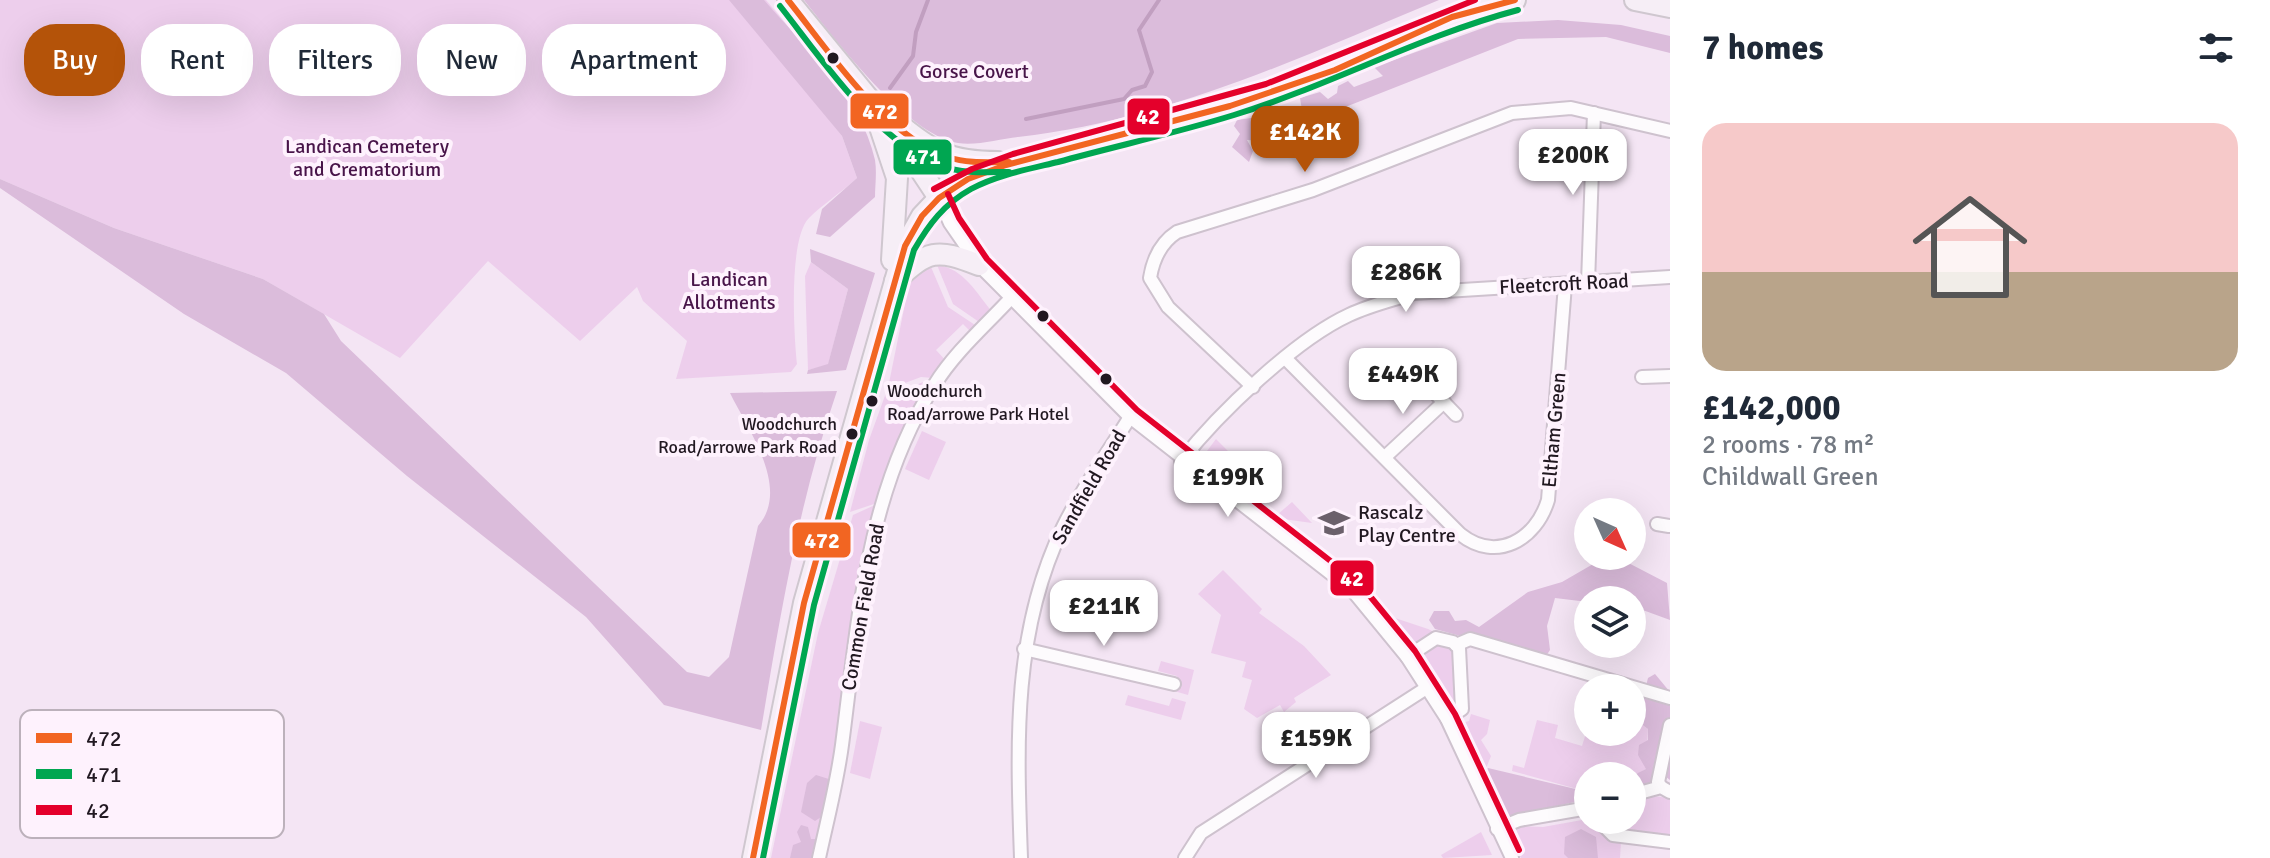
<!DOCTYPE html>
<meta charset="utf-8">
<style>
body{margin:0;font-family:Signika,sans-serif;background:#f6f6f7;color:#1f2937;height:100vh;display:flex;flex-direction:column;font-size:30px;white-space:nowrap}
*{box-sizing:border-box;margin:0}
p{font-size:26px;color:#747a83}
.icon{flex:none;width:44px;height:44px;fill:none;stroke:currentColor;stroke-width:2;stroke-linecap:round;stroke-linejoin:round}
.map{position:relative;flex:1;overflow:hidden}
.sheet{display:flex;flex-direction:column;background:#fff;width:600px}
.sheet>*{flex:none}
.hud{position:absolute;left:24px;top:24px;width:760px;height:72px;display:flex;gap:16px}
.needle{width:52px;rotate:135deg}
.controls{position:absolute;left:1574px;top:498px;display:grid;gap:16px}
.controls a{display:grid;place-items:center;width:72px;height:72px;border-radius:50%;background:#fff;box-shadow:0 8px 32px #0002;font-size:40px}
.price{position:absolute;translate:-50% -68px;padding:0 18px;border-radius:16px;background:#fff;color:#222;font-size:26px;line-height:52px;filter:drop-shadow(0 2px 4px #0008)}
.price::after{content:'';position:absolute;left:50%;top:48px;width:24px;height:18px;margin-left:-12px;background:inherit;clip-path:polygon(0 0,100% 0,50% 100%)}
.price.selected{background:#b45309;color:#fff}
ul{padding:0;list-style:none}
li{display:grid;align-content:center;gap:16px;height:424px;padding:0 32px}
li span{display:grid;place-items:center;height:248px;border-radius:24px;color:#555}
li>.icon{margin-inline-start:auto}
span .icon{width:144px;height:144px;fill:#fffc;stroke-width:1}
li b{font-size:34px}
h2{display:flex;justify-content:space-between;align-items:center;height:96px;padding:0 32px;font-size:34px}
.pill{padding:0 28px;border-radius:32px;background:#fff;box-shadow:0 8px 32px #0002;font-size:28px;line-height:72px}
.pill.selected{background:#b45309;color:#fff}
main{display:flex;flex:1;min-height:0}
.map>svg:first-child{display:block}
.green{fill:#edceec}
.forest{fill:#dbbcdb}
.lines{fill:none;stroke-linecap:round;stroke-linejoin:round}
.stream{stroke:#c19fc0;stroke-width:4}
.minor-casing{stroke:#cec2ce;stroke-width:16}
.primary-casing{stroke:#cfc7cf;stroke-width:24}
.minor{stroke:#fdfbfd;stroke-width:12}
.primary{stroke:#f6eef6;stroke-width:20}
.bus-1-casing{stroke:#fef2fd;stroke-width:12}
.bus-2-casing{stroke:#fef2fd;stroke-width:12}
.bus-3-casing{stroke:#fef2fd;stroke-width:12}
.bus-1{stroke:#f26522;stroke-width:6}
.bus-2{stroke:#00a651;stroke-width:6}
.bus-3{stroke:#e4002b;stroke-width:6}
.bus-dot{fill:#211821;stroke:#fef2fd;stroke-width:3}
.labels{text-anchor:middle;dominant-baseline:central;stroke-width:8;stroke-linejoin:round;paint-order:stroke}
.bus-label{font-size:18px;fill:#211821;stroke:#fef2fd;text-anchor:start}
.park-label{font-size:20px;fill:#481449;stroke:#fef2fd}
.street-label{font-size:20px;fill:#211821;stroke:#fef2fd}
.poi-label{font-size:20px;fill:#211821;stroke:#fef2fd;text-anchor:start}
.key{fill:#fef2fd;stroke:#bcb1bb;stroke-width:2}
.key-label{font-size:22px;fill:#211821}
.line-badge{stroke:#fef2fd;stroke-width:3}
.badge-label{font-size:22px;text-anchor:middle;font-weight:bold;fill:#fff}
</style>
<main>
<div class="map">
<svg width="1670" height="858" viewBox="0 0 1670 858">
<rect width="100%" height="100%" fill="#f4e5f4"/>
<g class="green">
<path d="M0,0H766L843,92L823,112L842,136L857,178C842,192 823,204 809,218C788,239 794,336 797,364L791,372L676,379L687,341L643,301L637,287L580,341L488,261L400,358L263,279L114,228L0,179Z"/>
<path d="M811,262L848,289L828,365L808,370L805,276Z"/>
<path d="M937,265C964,268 977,294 993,313L982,324L953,304Z"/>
<path d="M931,267L948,307L978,327L972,333L963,324L936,350L946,361L933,378L921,377L897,386L889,383L909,284L919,272Z"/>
<path d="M923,382L928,384L898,444L877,503L850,512L869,440L887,390L898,393Z"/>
<path d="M922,431L946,442L929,480L905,469Z"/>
<path d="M1216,439L1228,451L1219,461L1277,515L1292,502L1312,523L1269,517L1202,467L1201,459Z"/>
<path d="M875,505L880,506L816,858H771L818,633L853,515Z"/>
<path d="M1223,570L1262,609L1259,613L1304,646L1331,675L1294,698L1296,702L1284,712L1280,705L1257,718L1244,709L1252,680L1242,677L1246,662L1211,653L1221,615L1198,594Z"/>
<path d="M1383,614L1428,629L1434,632L1411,647Z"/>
<path d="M1440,642L1454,650L1458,705L1453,712L1418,656Z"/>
<path d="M1161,661L1194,670L1188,695L1174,691L1177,676L1158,671Z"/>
<path d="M1128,695L1169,706L1172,698L1186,702L1181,720L1125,705Z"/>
<path d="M1471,714L1490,720L1487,734L1481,740L1491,756L1485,771L1459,724L1469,721Z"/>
<path d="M1632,717L1648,729L1646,769L1640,773L1588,776V792L1512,771L1513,765L1524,768L1537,720L1558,725L1555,738L1582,746L1588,727V732H1632Z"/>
<path d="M860,721L882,727L870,779L850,773Z"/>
<path d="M1654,796L1670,798V836L1633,832L1611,821L1632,820V801Z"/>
<path d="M1582,820L1621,842L1620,858H1521L1509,837L1521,826L1543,827Z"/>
<path d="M1481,832L1492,855L1443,858L1441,855Z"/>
</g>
<g class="forest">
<path d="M729,0H764C805,48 861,96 875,160C877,172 875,186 875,197L830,237L816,234L822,209L857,178L842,136Z"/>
<path d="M804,0H1439C1303,56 1166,121 1018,137C1000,139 976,146 958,143C907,135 835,39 804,0Z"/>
<path d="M1558,20L1621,25L1670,36V53L1606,37L1518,39L1292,128L1275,130L1262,141L1247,140L1253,151L1249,162L1232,147L1240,134L1234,126L1237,120L1272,115L1281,106H1297L1302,110L1300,98L1320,92L1328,99L1337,93L1338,86L1348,81L1354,87L1383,76L1374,67L1497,23Z"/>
<path d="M0,179L114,228L263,279L324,314L341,341L687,672L709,677L729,657L758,526C791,488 748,430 730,393L837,391C799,501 780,616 761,730L664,705L586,617L407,476L286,373L184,314L0,188Z"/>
<path d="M810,249L875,273L846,370L807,374L808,370L828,364L848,289L811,262Z"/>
<path d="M1607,556H1615L1667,583L1670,620L1640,609L1632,613V600L1588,602L1555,598L1547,626L1550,650L1544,659L1435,629L1429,620L1434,611H1449L1455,621L1466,620L1479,627L1528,592L1562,582Z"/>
<path d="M1655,674L1670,692V780L1661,773L1632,801V776L1646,769L1638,755L1639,745L1648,740V729L1632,717V707L1644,694L1648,678Z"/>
<path d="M1488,768L1588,792V799L1503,818L1485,771Z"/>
<path d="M816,775L832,780L824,815L815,821L801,812L807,783Z"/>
<path d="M801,825L808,827L811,839H821L816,858H790L793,845L801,842L797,832Z"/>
<path d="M1581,829L1596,837L1598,858H1568L1564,854L1565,837Z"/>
</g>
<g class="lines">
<g class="stream">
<path d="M890,88L913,56L916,32L928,0"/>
<path d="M1026,119L1124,99L1132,90L1145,86L1152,72L1139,30L1159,0"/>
</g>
<defs>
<g id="minor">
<path d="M939,198L950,223L979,265L1130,417L1352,590L1407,657L1447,719L1512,858"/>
<path d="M1588,283L1594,113"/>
<path d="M1286,359L1460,534C1496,563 1536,540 1548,500L1565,285"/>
<path d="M1642,377L1670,376"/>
<path d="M1253,387L1168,307L1150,278C1153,259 1160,243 1177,232L1313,190L1512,113L1571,108L1670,131"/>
<path d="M1432,390L1456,415"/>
<path d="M1386,456L1444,402"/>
<path d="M1181,461C1219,413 1295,340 1349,315C1370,305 1393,300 1414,293L1670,277"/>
<path d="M1657,524L1669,526"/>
<path d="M1456,645L1470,639L1670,698"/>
<path d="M1024,649L1174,684"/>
<path d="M1407,657L1436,638L1453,642L1459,648L1462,709L1447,719"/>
<path d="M1661,787L1658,782L1670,725"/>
<path d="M1632,795L1661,787L1670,792"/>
<path d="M1598,820L1613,835L1670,842"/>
<path d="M1497,829L1519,820L1588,808"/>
<path d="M819,858C827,821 837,783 842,745C858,622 866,492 935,384C955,352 985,326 1011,298"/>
<path d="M1021,858C1017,745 1012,632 1063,527C1082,488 1107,454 1130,417"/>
<path d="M1185,858L1201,833L1428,687"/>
</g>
<g id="primary">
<path d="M788,0L892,127L939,198"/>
<path d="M1635,0L1670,7"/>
<path d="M876,115L897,178L892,260"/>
<path d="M895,121C932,152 949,162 998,162"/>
<path d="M895,281C928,250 936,248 979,265"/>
<path d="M753,858L804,603L905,246L922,216L939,198L968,179L1006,165L1230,106L1335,70L1452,17L1515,0"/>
</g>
</defs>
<use href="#minor" class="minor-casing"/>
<use href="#primary" class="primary-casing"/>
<use href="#minor" class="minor"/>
<use href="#primary" class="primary"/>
<defs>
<g id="bus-1">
<path d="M788,0C829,51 884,136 948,157C968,164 989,162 1009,162"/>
<path d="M753,858L804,603L905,246L922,216L939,198L968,179L1006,165L1230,106L1335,70L1452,17L1515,0"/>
</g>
<g id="bus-2">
<path d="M780,6C822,59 876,142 942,166C963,174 987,172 1009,172"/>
<path d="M763,858L814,605L914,250C929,224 944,204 971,189C997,175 1029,169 1058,162C1116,146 1176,133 1234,115C1331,85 1420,36 1518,10"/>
</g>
<g id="bus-3">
<path d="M934,189L972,169L1013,154L1266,84L1475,0"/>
<path d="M948,194L959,218L987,259L1137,410L1360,584L1415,651L1455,714L1519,850"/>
</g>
</defs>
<use href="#bus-1" class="bus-1-casing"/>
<use href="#bus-2" class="bus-2-casing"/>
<use href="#bus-3" class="bus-3-casing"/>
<use href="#bus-1" class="bus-1"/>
<use href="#bus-2" class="bus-2"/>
<use href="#bus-3" class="bus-3"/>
</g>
<defs>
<symbol id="school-bare" viewBox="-9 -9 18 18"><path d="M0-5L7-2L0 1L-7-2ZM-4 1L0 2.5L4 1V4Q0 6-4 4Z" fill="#6b606b" stroke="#fef2fd" stroke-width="2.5" paint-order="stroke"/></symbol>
</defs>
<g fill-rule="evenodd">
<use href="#school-bare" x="1312" y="501" width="44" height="44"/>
</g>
<g class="bus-dot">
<circle cx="833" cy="58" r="7"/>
<circle cx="1043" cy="316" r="7"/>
<circle cx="1106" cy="379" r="7"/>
<circle cx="872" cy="401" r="7"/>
<circle cx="852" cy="434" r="7"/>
</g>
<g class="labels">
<g class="bus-label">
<text x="887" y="391">Woodchurch<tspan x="887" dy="23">Road/arrowe Park Hotel</tspan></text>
<text x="837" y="424" text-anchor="end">Woodchurch<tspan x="837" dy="23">Road/arrowe Park Road</tspan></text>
</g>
<g class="park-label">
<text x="974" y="71">Gorse Covert</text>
<text x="367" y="146">Landican Cemetery<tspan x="367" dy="23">and Crematorium</tspan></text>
<text x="729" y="279">Landican<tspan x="729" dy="23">Allotments</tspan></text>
</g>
<g class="street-label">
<text transform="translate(1564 284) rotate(-3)">Fleetcroft Road</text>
<text transform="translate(1554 430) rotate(-85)">Eltham Green</text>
<text transform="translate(1089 487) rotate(-60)">Sandfield Road</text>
<text transform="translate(863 607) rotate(-80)">Common Field Road</text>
</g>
<g class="poi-label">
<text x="1358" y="512">Rascalz<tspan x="1358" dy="23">Play Centre</tspan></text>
</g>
</g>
<rect x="20" y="710" width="264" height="128" rx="12" class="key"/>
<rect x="36" y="733" width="36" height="10" fill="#f26522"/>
<rect x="36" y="769" width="36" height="10" fill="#00a651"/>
<rect x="36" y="805" width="36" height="10" fill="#e4002b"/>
<g class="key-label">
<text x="86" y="746">472</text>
<text x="86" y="782">471</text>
<text x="86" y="818">42</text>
</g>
<g class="line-badge">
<rect x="849" y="92" width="61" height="38" rx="8" fill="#f26522"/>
<rect x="1126" y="97" width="45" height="39" rx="8" fill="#e4002b"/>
<rect x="892" y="138" width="61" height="38" rx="8" fill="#00a651"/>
<rect x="791" y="521" width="61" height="38" rx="8" fill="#f26522"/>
<rect x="1329" y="559" width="46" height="38" rx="8" fill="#e4002b"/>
</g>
<g class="badge-label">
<text x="880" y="119">472</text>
<text x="1148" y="124">42</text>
<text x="923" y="164">471</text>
<text x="822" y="548">472</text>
<text x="1352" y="586">42</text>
</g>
</svg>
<div class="controls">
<a><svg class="needle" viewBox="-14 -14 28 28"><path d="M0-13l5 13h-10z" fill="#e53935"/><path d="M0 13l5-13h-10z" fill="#747a83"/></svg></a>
<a><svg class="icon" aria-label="layers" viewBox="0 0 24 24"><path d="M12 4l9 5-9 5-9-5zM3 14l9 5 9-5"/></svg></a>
<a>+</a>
<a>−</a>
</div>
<b class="price selected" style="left:1305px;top:174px">£142K</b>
<b class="price" style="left:1573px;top:197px">£200K</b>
<b class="price" style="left:1406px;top:314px">£286K</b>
<b class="price" style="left:1403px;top:416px">£449K</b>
<b class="price" style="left:1228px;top:519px">£199K</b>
<b class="price" style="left:1104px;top:648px">£211K</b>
<b class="price" style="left:1316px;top:780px">£159K</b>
<div class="hud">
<a class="pill selected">Buy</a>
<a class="pill">Rent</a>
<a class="pill">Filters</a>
<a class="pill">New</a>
<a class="pill">Apartment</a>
</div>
</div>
<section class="sheet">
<h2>7 homes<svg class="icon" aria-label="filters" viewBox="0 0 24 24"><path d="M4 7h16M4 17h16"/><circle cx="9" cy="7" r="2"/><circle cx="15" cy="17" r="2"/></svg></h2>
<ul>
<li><span style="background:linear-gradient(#f6c9c9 60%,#b9a48a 0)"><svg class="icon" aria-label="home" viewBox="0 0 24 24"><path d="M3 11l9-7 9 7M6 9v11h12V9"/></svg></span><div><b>£142,000</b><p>2 rooms · 78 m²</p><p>Childwall Green</p></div></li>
</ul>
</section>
</main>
